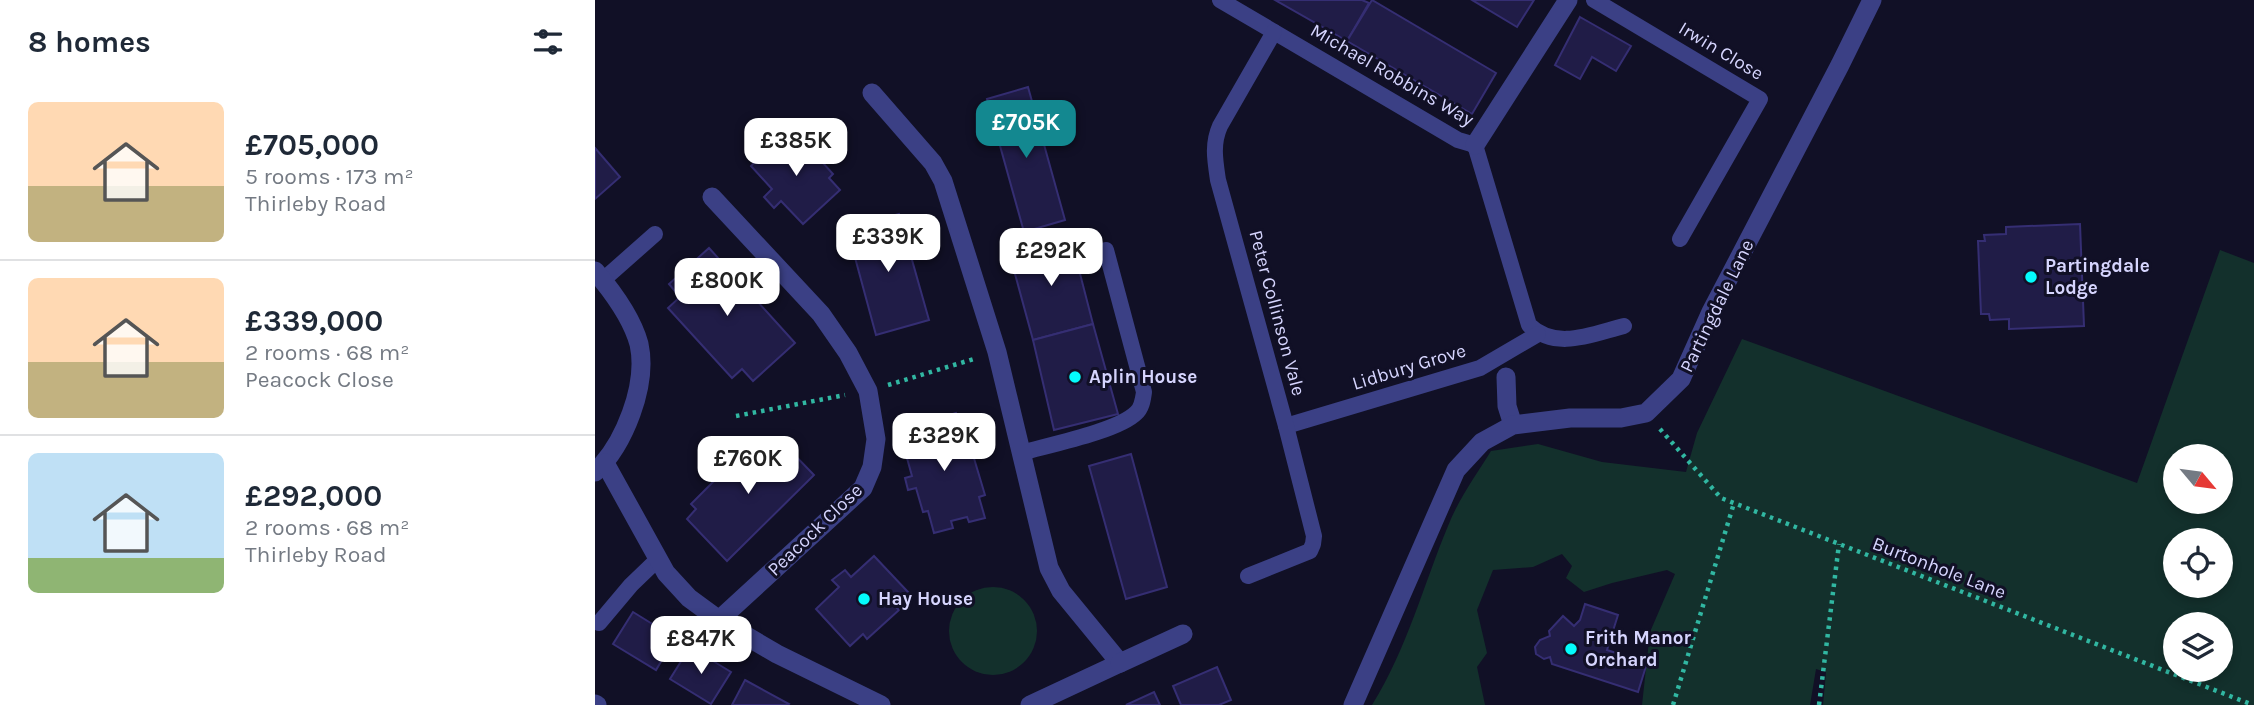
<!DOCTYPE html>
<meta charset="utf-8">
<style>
body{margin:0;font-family:Karla,sans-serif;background:#f6f6f7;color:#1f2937;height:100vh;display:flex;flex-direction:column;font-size:26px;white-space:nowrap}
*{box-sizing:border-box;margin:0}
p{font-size:23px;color:#747a83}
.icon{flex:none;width:38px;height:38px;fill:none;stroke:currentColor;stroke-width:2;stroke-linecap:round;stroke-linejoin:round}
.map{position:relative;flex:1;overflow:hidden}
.drawer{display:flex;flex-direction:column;background:#fff;width:595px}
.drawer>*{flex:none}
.needle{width:46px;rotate:119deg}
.controls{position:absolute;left:1568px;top:444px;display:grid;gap:14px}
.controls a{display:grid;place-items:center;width:70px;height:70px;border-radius:50%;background:#fff;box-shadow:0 4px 10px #0003;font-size:35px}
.price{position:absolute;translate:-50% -60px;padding:0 16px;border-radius:14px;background:#fff;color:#222;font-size:23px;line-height:46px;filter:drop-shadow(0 2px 4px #0008)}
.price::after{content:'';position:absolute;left:50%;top:42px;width:21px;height:16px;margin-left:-10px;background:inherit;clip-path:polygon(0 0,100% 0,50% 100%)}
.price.selected{background:#138890;color:#fff}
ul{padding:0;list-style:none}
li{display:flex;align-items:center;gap:21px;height:175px;padding:0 28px}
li+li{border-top:2px solid #e0e1e3}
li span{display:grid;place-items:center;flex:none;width:196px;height:140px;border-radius:10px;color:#555}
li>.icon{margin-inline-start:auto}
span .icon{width:84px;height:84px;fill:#fffc;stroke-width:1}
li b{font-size:30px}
h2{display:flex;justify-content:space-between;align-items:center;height:84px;padding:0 28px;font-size:30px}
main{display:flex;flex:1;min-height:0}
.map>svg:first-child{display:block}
.green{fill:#13302c;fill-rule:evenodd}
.building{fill:#201c47;stroke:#352e73;stroke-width:2}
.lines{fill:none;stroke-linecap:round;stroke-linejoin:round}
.path{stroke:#31b7a2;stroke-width:4.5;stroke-dasharray:3.5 5;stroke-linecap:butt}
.service{stroke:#3b4085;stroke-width:16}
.minor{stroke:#3b4085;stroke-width:19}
.tertiary{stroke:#3b4085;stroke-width:19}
.poi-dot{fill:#04fbfc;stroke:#111026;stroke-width:2.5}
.labels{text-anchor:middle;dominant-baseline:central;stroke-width:6;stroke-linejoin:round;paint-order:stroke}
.street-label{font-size:19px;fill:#d6d5fe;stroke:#111026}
.poi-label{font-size:19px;font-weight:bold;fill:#d6d5fe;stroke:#111026;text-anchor:start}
</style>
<main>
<section class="drawer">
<h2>8 homes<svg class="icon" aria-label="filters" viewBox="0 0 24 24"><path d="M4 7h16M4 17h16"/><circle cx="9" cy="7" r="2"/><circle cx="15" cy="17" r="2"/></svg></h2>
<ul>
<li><span style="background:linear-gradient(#ffd9b3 60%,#c2b280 0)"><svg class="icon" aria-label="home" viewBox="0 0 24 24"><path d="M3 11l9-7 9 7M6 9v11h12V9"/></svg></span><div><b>£705,000</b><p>5 rooms · 173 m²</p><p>Thirleby Road</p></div></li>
<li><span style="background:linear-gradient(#ffd9b3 60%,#c2b280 0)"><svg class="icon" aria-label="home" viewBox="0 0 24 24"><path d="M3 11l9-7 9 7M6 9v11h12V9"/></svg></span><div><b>£339,000</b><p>2 rooms · 68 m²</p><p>Peacock Close</p></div></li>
<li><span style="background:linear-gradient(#bfe0f5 75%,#8fb573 0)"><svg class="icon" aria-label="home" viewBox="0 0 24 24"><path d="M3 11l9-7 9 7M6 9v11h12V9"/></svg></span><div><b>£292,000</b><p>2 rooms · 68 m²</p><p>Thirleby Road</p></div></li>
</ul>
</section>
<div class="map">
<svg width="1659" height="705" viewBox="0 0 1659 705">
<rect width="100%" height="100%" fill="#111026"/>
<g class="green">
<path d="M1625,250L1659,263V705H1228L1231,672L1221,669L1215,705H1047L1055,632L1080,574L1072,570L1017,583L989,592L971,578L977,566L967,554L938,567L898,570L882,610L892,653L882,667L890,705H777C812,649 828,586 853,526C863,500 881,475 896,451L943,444L1007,462L1091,472L1102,433L1147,339L1542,483ZM1580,457H1626V502H1580ZM1580,541H1626V586H1580ZM1580,625H1626V670H1580Z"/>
<circle cx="398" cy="631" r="44"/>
</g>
<g class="building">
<path d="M680,0H767L774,3L752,41Z"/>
<path d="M777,0L901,73L877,114L752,41Z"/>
<path d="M877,0H939L922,27Z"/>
<path d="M985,17L1036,46L1021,71L997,57L985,79L960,65Z"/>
<path d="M433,87L470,220L429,232L392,99Z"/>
<path d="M191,133L204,146L209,142L238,174L234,178L245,190L208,224L186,201L179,208L169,197L177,189L156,166Z"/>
<path d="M0,148L25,177L0,199Z"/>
<path d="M304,214L334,320L281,335L252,228Z"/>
<path d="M1485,224L1489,326L1414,329V319L1395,320L1394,314H1386L1383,241H1390L1389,235L1411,234V227Z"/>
<path d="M475,235L498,324L438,340L414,252Z"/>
<path d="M114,248L200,343L158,381L147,369L137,378L73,308L85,297L74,284Z"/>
<path d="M498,324L523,414L459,430L438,340Z"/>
<path d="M361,413L368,436L372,435L390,495L384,497L390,518L374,522L372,517L356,521L358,528L339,533L333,511L328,512L321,488L313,490L310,478L317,476L310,451L314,450L308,428L328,422L330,428L345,423L344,418Z"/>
<path d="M162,438L174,450L185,440L219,475L132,561L92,519L101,509L96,504Z"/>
<path d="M536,454L572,587L531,599L494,466Z"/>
<path d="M279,556L313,592L299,605L304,610L272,639L268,634L255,646L221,609L244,587L237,580L250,570L256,577Z"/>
<path d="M990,604L1023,615L1012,650L1052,663L1043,692L957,664L955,657L949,659L941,654L940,647L945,640L955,636L954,631L968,616L979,626L985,620Z"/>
<path d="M38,612L80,638L61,670L18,644Z"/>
<path d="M95,647L136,672L116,704L75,679Z"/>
<path d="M622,667L636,700L624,705H586L578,686Z"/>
<path d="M150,680L194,704L193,705H137Z"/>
<path d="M559,692L565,705H531Z"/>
</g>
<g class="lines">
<g class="path">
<path d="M293,385L382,358"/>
<path d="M141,416L250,395"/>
<path d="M1065,429L1126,498L1658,705"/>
<path d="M1078,705L1139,503"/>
<path d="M1224,705L1244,544"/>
</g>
<g class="service">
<path d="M625,0L863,140L880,145L934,325C961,351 997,334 1029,326"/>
<path d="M999,0L1165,99L1085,239"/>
<path d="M8,280L60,234"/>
<path d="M691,426L885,368L943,334"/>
<path d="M426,453C454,445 523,431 541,413C547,408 548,399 549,392L511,250"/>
<path d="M653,576L715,551L718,544L719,536L691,426L623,180C620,160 617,144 625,126L679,32"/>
<path d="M4,623L36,585L62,560"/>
</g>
<g class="minor">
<path d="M277,93L338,163L348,181L402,352L454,568L466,591L525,663L435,705"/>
<path d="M880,145L973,0"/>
<path d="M0,271C17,291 37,318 44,344C53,385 29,445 0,472"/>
<path d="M911,377L912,406L918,425"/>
<path d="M10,463L71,573L94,598L124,620L268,488L277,467L281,439L273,391L253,353L226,314L117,197"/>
<path d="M124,620L182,654L286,705"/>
<path d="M525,663L588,634"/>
<path d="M758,705L861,470L887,442L918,425L975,418H1026L1051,413L1086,379L1116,312L1245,65L1277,0"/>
</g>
<path class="tertiary" d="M0,704L2,705"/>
</g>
<g class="poi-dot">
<circle cx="1436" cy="277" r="7"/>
<circle cx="480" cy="377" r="7"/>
<circle cx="269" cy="599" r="7"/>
<circle cx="976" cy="649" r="7"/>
</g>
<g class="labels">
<g class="street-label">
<text transform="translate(1126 51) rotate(31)">Irwin Close</text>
<text transform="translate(797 75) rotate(30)">Michael Robbins Way</text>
<text transform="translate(1122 306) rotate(-64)">Partingdale Lane</text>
<text transform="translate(682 313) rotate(75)">Peter Collinson Vale</text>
<text transform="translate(814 367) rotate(-17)">Lidbury Grove</text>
<text transform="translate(220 530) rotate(-44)">Peacock Close</text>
<text transform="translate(1344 568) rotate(21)">Burtonhole Lane</text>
</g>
<g class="poi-label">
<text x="1450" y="266">Partingdale<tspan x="1450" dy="22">Lodge</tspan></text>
<text x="494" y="377">Aplin House</text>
<text x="283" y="599">Hay House</text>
<text x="990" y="638">Frith Manor<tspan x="990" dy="22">Orchard</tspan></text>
</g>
</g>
</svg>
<div class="controls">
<a><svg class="needle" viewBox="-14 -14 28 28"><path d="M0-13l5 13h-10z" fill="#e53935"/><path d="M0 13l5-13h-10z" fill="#747a83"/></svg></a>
<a><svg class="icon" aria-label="locate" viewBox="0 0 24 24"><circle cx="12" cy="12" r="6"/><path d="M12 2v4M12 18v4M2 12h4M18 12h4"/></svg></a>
<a><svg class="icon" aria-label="layers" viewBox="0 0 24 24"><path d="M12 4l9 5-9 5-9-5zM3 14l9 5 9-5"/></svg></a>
</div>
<b class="price selected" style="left:431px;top:160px">£705K</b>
<b class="price" style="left:201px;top:178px">£385K</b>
<b class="price" style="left:293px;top:274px">£339K</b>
<b class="price" style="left:456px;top:288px">£292K</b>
<b class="price" style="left:132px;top:318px">£800K</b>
<b class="price" style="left:349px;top:473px">£329K</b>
<b class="price" style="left:153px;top:496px">£760K</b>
<b class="price" style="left:106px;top:676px">£847K</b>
</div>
</main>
